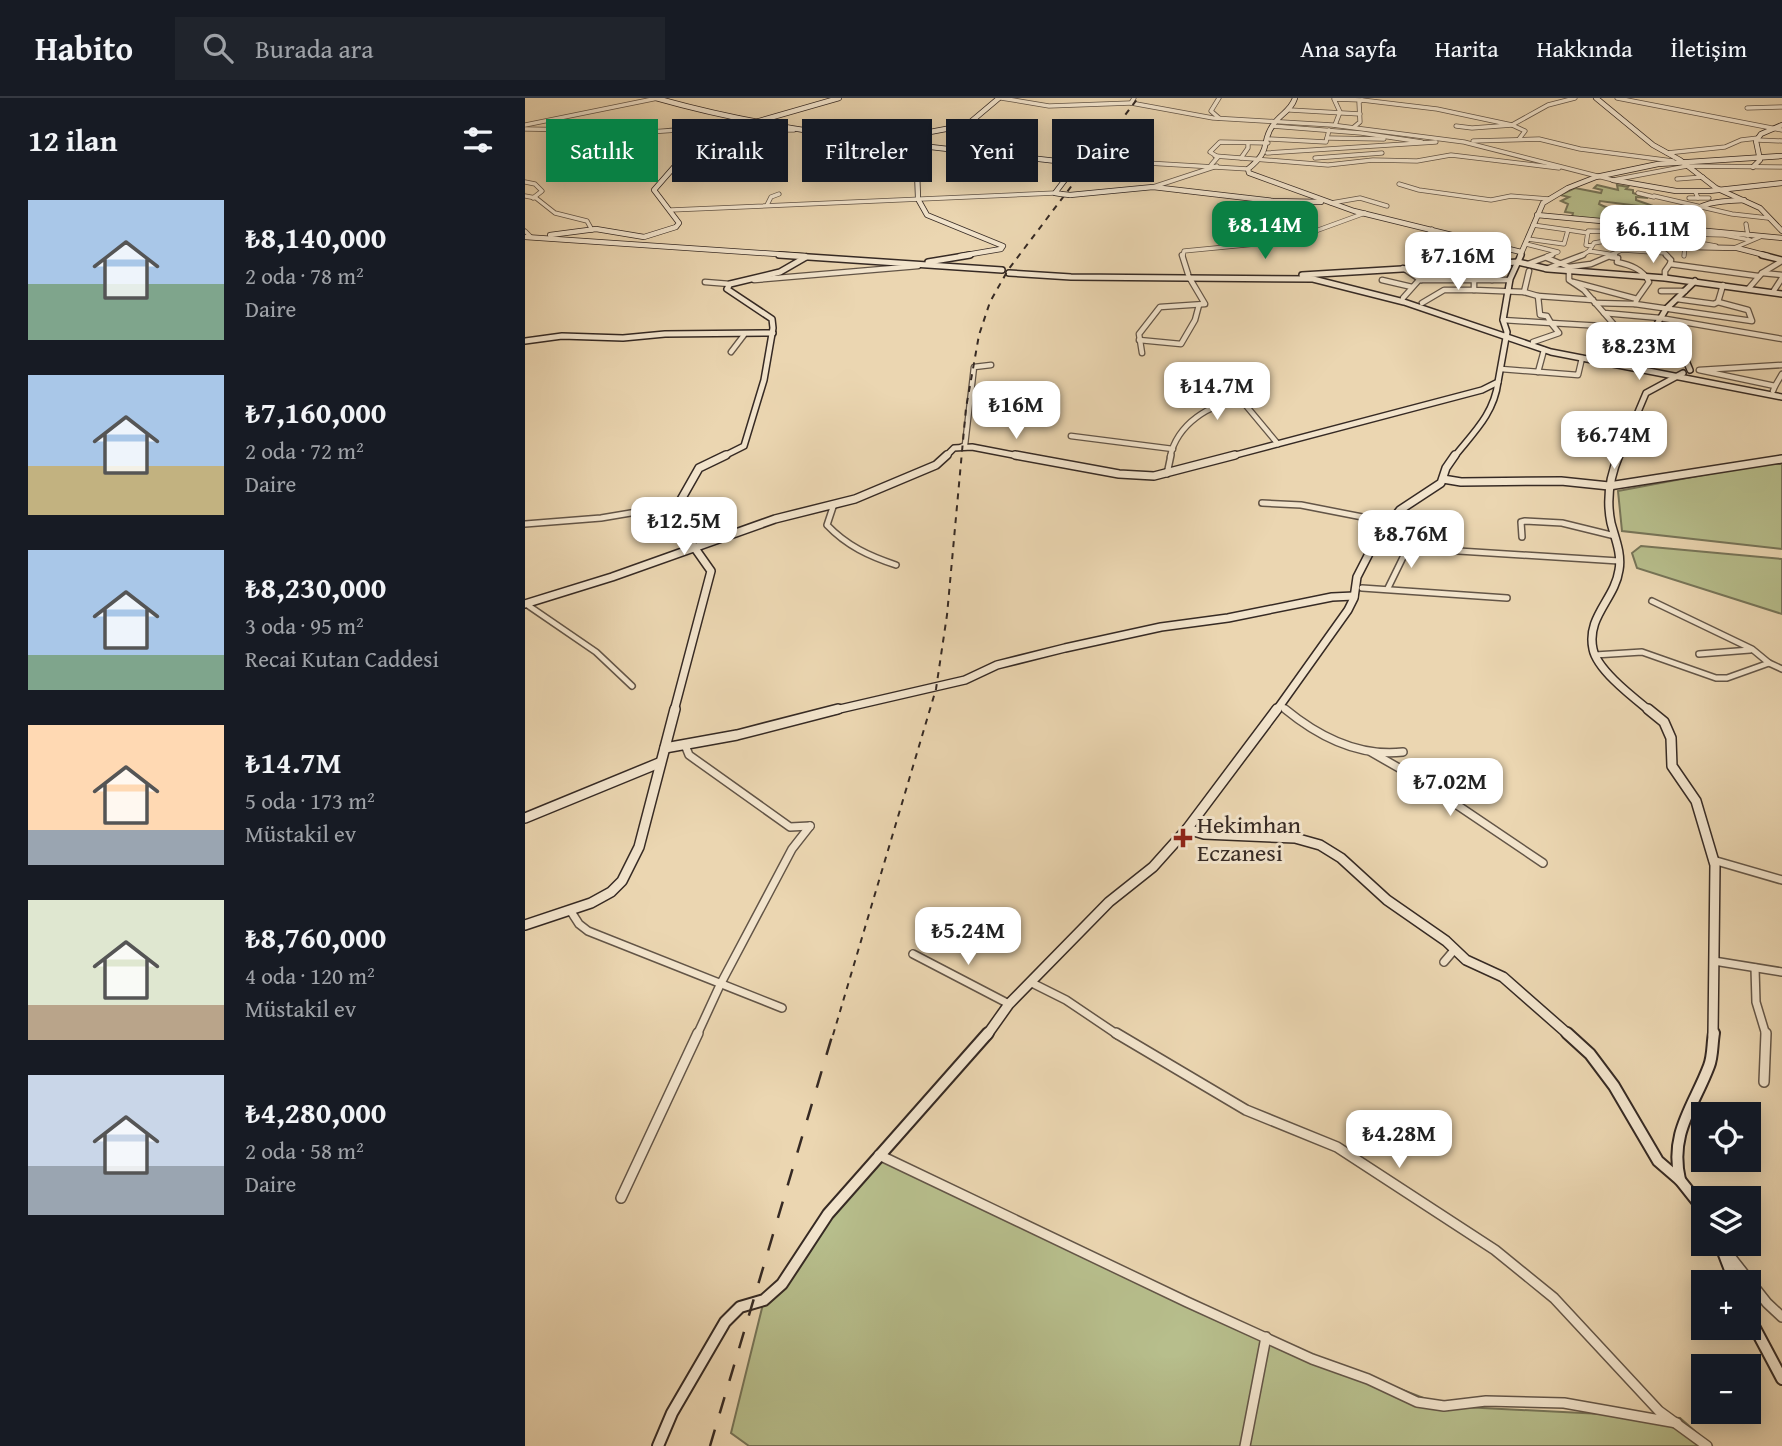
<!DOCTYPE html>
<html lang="tr">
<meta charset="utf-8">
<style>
body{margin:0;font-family:"Gentium Book Plus",serif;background:#20242c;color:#f1f3f6;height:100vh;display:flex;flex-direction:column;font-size:26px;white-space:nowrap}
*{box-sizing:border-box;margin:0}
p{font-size:23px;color:#9ea1a6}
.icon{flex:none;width:38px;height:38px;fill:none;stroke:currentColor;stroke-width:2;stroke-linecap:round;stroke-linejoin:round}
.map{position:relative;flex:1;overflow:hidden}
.side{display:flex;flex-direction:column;background:#171b24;width:525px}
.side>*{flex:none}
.guide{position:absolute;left:21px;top:21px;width:665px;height:63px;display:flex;gap:14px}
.fabs{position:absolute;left:1166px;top:1004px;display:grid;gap:14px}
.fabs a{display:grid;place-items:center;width:70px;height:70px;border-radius:0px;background:#171b24;box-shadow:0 4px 18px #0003;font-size:35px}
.price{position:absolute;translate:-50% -60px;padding:0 16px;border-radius:14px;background:#fff;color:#222;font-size:23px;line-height:46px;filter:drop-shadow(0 2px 4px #0008)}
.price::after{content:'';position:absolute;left:50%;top:42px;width:21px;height:16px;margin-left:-10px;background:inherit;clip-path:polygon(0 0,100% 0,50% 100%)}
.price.current{background:#0b8043;color:#fff}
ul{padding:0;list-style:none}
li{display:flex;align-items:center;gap:21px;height:175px;padding:0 28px}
li span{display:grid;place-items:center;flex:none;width:196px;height:140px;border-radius:0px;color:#555}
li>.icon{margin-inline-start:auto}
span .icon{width:84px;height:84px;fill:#fffc;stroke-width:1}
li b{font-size:30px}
h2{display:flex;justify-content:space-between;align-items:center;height:84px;padding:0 28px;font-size:30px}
.chip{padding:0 24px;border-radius:0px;background:#171b24;box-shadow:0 4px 18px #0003;font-size:24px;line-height:63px}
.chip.current{background:#0b8043;color:#fff}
header{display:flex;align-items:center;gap:42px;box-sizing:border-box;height:98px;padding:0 35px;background:#171b24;border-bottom:2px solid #363941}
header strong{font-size:33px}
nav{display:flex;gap:38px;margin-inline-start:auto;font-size:24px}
.search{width:490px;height:63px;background:#20242c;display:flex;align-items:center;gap:18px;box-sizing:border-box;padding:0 24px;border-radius:0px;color:#9ea1a6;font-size:26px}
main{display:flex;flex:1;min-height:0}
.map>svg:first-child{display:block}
.green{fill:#b7be8c;stroke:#767458;stroke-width:2}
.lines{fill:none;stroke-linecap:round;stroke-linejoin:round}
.street-far4-casing{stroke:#635547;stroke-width:5}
.street-far3-casing{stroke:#635547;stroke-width:7}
.street-far2-casing{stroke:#635547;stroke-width:8}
.street-far1-casing{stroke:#635547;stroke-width:10}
.street-casing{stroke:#635547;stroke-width:12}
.secondary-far4-casing{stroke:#362a24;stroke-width:6}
.secondary-far3-casing{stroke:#362a24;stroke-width:8}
.secondary-far2-casing{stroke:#362a24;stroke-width:10}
.secondary-far1-casing{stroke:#362a24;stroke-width:12}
.secondary-casing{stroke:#362a24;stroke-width:14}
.street-far4{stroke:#f2e4cc;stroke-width:3.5}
.street-far3{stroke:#f2e4cc;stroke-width:4.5}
.street-far2{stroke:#f2e4cc;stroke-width:5}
.street-far1{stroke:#f2e4cc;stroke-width:7}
.street{stroke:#f2e4cc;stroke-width:9}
.secondary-far4{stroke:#f2e4cc;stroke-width:4.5}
.secondary-far3{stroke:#f2e4cc;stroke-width:5}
.secondary-far2{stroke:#f2e4cc;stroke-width:7}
.secondary-far1{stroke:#f2e4cc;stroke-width:9}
.secondary{stroke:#f2e4cc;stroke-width:10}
.rail-far1{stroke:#362a24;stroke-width:2;stroke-dasharray:6 6;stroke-linecap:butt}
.rail{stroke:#362a24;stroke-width:2.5;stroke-dasharray:17 17;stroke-linecap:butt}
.secondary-bridge-casing{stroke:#362a24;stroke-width:6;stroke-linecap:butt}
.secondary-bridge{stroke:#f2e4cc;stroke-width:4.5}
.poi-dot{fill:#8f2418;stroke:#f2e4cc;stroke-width:2.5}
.labels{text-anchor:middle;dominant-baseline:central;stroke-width:6;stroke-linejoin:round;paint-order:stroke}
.poi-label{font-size:24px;fill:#362a24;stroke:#f2e4cc;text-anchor:start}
</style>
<header>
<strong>Habito</strong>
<div class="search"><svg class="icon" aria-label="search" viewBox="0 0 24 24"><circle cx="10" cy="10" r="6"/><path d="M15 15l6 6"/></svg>Burada ara</div>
<nav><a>Ana sayfa</a><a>Harita</a><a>Hakkında</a><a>İletişim</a></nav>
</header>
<main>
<section class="side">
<h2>12 ilan<svg class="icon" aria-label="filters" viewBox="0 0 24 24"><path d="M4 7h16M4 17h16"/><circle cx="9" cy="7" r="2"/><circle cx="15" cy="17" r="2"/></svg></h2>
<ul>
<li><span style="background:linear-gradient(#a9c7e8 60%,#7fa58c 0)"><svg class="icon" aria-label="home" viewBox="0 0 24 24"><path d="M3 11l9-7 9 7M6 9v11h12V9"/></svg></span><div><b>₺8,140,000</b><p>2 oda · 78 m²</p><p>Daire</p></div></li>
<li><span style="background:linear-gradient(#a9c7e8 65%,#c2b280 0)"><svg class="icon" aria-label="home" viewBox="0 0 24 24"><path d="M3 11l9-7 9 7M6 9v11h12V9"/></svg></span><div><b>₺7,160,000</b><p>2 oda · 72 m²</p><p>Daire</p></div></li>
<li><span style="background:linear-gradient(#a9c7e8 75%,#7fa58c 0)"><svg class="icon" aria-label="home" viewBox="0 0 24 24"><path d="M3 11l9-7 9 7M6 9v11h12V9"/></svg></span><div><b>₺8,230,000</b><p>3 oda · 95 m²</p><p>Recai Kutan Caddesi</p></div></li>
<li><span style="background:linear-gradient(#ffd9b3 75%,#9aa5b1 0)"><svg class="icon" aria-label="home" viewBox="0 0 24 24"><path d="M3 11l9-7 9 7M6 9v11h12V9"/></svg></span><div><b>₺14.7M</b><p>5 oda · 173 m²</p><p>Müstakil ev</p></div></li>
<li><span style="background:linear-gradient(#dfe7d0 75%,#b9a48a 0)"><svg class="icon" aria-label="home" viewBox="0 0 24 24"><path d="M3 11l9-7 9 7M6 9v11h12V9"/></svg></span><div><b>₺8,760,000</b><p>4 oda · 120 m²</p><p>Müstakil ev</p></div></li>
<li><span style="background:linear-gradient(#c9d6e8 65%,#9aa5b1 0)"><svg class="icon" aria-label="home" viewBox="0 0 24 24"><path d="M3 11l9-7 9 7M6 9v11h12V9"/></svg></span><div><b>₺4,280,000</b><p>2 oda · 58 m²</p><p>Daire</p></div></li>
</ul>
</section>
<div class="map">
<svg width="1257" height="1348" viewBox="0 0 1257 1348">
<rect width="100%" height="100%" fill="#ebd6b1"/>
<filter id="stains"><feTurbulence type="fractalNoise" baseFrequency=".00286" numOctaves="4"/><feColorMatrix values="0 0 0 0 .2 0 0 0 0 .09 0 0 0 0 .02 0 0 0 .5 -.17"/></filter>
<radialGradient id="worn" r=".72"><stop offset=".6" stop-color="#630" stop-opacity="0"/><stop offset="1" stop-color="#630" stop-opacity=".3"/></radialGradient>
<g class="green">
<path d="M1072,87L1093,92L1092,87L1103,89L1101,91L1108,92V95L1123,100L1111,99V102L1128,108L1124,112L1122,109L1075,103L1074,106C1099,119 1129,116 1156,125L1141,123L1139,129L1102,126L1106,118L1097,117L1093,122L1077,120L1075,122L1047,119L1048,115L1040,114L1043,106L1036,103L1044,99L1035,97L1050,90L1076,95L1077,92L1069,90Z"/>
<path d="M1236,366H1257V451L1097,433L1093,393Z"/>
<path d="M1116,448L1257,461V516L1112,470L1107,455Z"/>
<path d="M354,1057L741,1239L919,1308L1155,1320L1187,1348H224L206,1335L239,1202Z"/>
</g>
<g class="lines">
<defs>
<g id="street-far4">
<path d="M476,0L524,8L606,5"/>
<path d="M609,0L606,5L688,20L807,27L939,44L1088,82L1162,68L1257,69"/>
<path d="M694,0L686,13L694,20"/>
<path d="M1092,0L1257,32"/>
<path d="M1222,10L1257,9"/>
<path d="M765,12L835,16"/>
<path d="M0,27L133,0"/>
<path d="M810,27L815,14L809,1L837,2"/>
<path d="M747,28L836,35L897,44"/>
<path d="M829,29L835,24L834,4L837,2L912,11L987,27L947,30L931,28"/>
<path d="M0,31C70,31 147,42 214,20"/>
<path d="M162,39L189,40"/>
<path d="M802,40L859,41"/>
<path d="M744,41L801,44L804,32"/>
<path d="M994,41L1000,33L987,27L1023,7L1050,0"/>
<path d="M1232,42L1257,43"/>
<path d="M948,43L1014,41L1055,51L1148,63"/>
<path d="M742,55L911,44"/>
<path d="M1142,55L1200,49L1216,42L1233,40"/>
<path d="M690,58L716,60L723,50V45"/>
<path d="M716,60L803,67L848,62L892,63L926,57L1034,70"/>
<path d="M790,60L857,55"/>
<path d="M605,64L723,71"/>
<path d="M686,67L693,59L685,54L695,44L743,45"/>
<path d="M157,72L214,39L218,32H269"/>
<path d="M1152,81L1178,79"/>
<path d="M0,84L10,86L17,93L8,100"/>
<path d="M874,86L894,92L966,102L986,98L1024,101"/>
<path d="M628,89L692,68"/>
<path d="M1113,95L1129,99"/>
<path d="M0,98L11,100L30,115L62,123L67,132"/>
<path d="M1129,98L1207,116L1243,120"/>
<path d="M1164,100H1173L1170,93"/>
<path d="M1173,100H1184"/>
<path d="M806,105L835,100L862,108"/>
<path d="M242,107L246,99L254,96"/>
<path d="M146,112L530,95"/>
<path d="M1221,126L1223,138"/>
<path d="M907,131L898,145L945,156L964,146"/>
<path d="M1043,132L1063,135"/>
<path d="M0,133L6,139"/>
<path d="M1166,136L1199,137L1225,142"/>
<path d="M1003,141L1039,146L1043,132L1008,127"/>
<path d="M1163,143L1191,148"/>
<path d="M1001,146L1033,154L1022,158"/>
<path d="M1067,148L1061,147L1063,133L1115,134L1163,143C1131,140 1101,138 1069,145L1064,153L1090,157"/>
<path d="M1209,150L1235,139"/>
<path d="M890,153L898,145"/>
<path d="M1134,153L1139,147L1160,149L1159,158"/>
<path d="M658,158L659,153L763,143L840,115"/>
<path d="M1056,158L1064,153"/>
<path d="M1083,158L1097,152L1140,155L1143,158"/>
</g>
<g id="street-far3">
<path d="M657,157L663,176"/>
<path d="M1087,157H1090"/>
<path d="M1141,157L1146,162L1145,166"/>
<path d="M1022,160L1044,169V182L1059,192L1079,215L1135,220L1257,241"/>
<path d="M1003,166L1027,157"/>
<path d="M1044,169L1066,166L1087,157"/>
<path d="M878,170L896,182"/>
<path d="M1021,171L1058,157"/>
<path d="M1237,175L1257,177"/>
<path d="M1140,180V173L1145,166L1233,178"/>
<path d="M229,182L393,168"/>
<path d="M857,182L887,189"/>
<path d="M949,182V192L999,194L1013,198"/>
<path d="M967,182L969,177H925L921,172H973L974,165"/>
<path d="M180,184L205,186"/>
<path d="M1048,184L1112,201L1124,184C1118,171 1105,167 1092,164L1093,160L1086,159"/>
<path d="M1224,190L1237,175L1257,163"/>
<path d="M1136,193H1160"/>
<path d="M999,194L1004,173"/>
<path d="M1248,194L1257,180"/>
<path d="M878,200L894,182H985"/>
<path d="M1112,201L1110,206L1227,223L1223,212L1193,204"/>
<path d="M1152,201L1189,206L1193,204L1198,187"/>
<path d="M897,205L919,192H949"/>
<path d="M1070,205L1110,206"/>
<path d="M1079,215L1105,245L1161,260"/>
<path d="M978,222L1026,225"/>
<path d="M1026,225L1022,218L1015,217L1013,198L1068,202"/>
<path d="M614,242L656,246L670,222L674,207"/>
<path d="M1008,244L1034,235L1026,225L1129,231L1123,250"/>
<path d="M206,254L219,237"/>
<path d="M617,255L614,236L635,209L680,206L664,179"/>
<path d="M1100,265L1108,261L1118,249"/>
<path d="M976,271L1053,277L1057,260"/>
<path d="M1013,274L1019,252"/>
<path d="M1250,288L1257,276"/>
<path d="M1248,293L1250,288L1174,272L1257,267"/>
<path d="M546,338L648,351"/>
<path d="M436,349L440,347L449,269L466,267"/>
<path d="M645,359C652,327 685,303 718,304L753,346"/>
</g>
<g id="street-far2">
<path d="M642,376L646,357"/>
<path d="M737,405L776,407L863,424"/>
<path d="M309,406L302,427C322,448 344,458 371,467"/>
<path d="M0,426L76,420L153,407"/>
<path d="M855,436L885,442L902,451L1094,463"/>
<path d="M997,439L996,424L1000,423L1037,425L1090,438"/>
<path d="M837,490L982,500"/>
<path d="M863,490L886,443"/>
<path d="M1127,503L1227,551L1244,565"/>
<path d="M1,506L71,554L107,588"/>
<path d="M1174,556L1225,552"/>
<path d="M1070,557L1117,554L1191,580H1202L1244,565L1257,571"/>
<path d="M755,607L763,613"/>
</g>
<g id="street-far1">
<path d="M760,611C794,639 834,659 878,654"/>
<path d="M160,647L164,657L265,729L285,728"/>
<path d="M846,654L895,682L1018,765"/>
<path d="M1188,762L1257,782"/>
<path d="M45,812L54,826L63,833L257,910"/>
<path d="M388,856L484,906"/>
<path d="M1189,863L1257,874"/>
<path d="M919,864L930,851"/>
<path d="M1230,870L1231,904L1241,937"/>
<path d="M505,884L541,902L593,937"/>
<path d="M172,937L195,887L267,751L285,728"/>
</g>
<g id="street">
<path d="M591,935L721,1012L812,1049L970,1152L1029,1200L1134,1313L1182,1348"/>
<path d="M1239,984L1241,935"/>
<path d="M354,1057L662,1204L787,1261L843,1281L892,1304L919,1308L961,1303L1039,1305L1152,1325"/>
<path d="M96,1100L173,935"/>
<path d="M1201,1153L1242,1205L1257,1219"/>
<path d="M720,1348L741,1239"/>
</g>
<g id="secondary-far4">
<path d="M131,0C264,38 402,48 539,64L549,70L530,95L536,96"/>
<path d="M770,0C766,13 755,16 748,27C735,45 748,51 723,71L724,75L829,113L996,154"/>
<path d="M1071,0L1128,47L1155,62L1191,90L1235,110L1257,133"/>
<path d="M1228,69L1235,62L1231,43L1236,36L1257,27"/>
<path d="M1088,82L1151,93H1184L1257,85"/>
<path d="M545,97L628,89L748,103L796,104"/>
<path d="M1219,102C1196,103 1175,103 1159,121L1167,133L1160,149L1212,150L1243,158"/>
<path d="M1012,117L1257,140"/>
<path d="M25,137L71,131L119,139L151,129L154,125L129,92L164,52L206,31L314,0"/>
<path d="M0,139L280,158"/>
<path d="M435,158L476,151L478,148L402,117L393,101L392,71L387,64L361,53L389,37L442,27L474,0"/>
<path d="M995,158L1018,105L1043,90L1071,79L1133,66L1257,58"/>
</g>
<g id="secondary-far3">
<path d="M254,157L477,172"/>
<path d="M1237,157L1257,162"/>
<path d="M403,164L445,157"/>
<path d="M484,175L546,179L788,181L879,204L1026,254L1257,299"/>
<path d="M777,177L993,164L1023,171L1140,180L1257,196"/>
<path d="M0,243L37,238L98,240L140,236L248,235"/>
<path d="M1165,272L1157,253L1129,231L1141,211L1170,183"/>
<path d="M197,359L219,348L239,282L248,230L247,221L202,191L205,186L255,174L281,159"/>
<path d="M420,359L429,350L447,349L499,359"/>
<path d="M703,359L957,292L973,284L982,234L978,222L985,181L996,157"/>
<path d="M929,359C948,335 969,316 973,284"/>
<path d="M1094,359L1121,295L1158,275"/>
</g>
<g id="secondary-far2">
<path d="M490,357L594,376L629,378L710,357"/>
<path d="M1094,357C1085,378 1081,401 1086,425C1090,440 1097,456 1094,472C1090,501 1061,519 1068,551C1072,572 1109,600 1125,613"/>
<path d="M918,381L936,384L1036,383L1084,388L1257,361"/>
<path d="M0,506L87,479L250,421L330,401L411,367L422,357"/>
<path d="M149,613L186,473L155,429L151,417L153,407L174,370L201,357"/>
<path d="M306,613L440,582L472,567L540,550L636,529L703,520L807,499L829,498"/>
<path d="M751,613L823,512L829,500L832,479L852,440L875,412L916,385L921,370L930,357"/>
</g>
<g id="secondary-far1">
<path d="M1123,611L1139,624L1146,640L1147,668L1171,703L1190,767L1188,937"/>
<path d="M140,650L212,637L313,611"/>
<path d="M0,720L134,665"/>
<path d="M662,731L679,736L770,740L795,747L816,760L862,802L921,843L941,862L978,879L1044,937"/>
<path d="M0,827L66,805L86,794L97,783L114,749L150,611"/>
<path d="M462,937L484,906L584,804L628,769L662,731L752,611"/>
</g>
<g id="secondary">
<path d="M1042,935L1065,956L1089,988L1133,1063L1155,1082L1178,1111"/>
<path d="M1155,1082C1144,1035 1169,1008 1184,968C1188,958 1187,946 1189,935"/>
<path d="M1195,1146L1210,1185"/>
<path d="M1223,1217L1257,1281"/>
<path d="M133,1348L147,1315L200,1224L215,1209L239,1202L257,1186L303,1116L463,935"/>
</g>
</defs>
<use href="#street-far4" class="street-far4-casing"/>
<use href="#street-far3" class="street-far3-casing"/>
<use href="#street-far2" class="street-far2-casing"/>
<use href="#street-far1" class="street-far1-casing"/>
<use href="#street" class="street-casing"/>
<use href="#secondary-far4" class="secondary-far4-casing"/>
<use href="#secondary-far3" class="secondary-far3-casing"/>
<use href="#secondary-far2" class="secondary-far2-casing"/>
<use href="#secondary-far1" class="secondary-far1-casing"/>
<use href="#secondary" class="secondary-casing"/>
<use href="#street-far4" class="street-far4"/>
<use href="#street-far3" class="street-far3"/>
<use href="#street-far2" class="street-far2"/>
<use href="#street-far1" class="street-far1"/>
<use href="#street" class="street"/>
<use href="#secondary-far4" class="secondary-far4"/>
<use href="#secondary-far3" class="secondary-far3"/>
<use href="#secondary-far2" class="secondary-far2"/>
<use href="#secondary-far1" class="secondary-far1"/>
<use href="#secondary" class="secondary"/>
<path class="rail-far1" d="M308,937L411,591L422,517L441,310L454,237L465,204L483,172L613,0"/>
<path class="rail" d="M185,1348L308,935"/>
<defs>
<path id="secondary-bridge" d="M536,96L545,97"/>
</defs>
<use href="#secondary-bridge" class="secondary-bridge-casing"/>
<use href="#secondary-bridge" class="secondary-bridge"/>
</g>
<path class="poi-dot" d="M654.5 729.5h7v7h7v7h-7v7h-7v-7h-7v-7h7z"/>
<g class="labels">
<g class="poi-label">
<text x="672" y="726">Hekimhan<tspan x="672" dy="28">Eczanesi</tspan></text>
</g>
</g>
<rect width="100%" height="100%" filter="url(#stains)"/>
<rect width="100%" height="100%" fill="url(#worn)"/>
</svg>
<div class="fabs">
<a><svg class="icon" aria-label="locate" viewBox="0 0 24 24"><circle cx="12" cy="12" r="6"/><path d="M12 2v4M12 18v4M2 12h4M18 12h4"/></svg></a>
<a><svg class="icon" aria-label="layers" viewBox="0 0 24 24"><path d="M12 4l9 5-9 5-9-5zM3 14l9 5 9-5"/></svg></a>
<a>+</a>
<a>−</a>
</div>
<b class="price current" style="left:740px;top:163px">₺8.14M</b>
<b class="price" style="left:1128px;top:167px">₺6.11M</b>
<b class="price" style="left:933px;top:194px">₺7.16M</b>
<b class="price" style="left:1114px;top:284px">₺8.23M</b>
<b class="price" style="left:692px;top:324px">₺14.7M</b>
<b class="price" style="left:491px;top:343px">₺16M</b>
<b class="price" style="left:1089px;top:373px">₺6.74M</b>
<b class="price" style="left:159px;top:459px">₺12.5M</b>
<b class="price" style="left:886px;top:472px">₺8.76M</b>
<b class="price" style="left:925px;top:720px">₺7.02M</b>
<b class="price" style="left:443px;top:869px">₺5.24M</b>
<b class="price" style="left:874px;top:1072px">₺4.28M</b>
<div class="guide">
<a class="chip current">Satılık</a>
<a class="chip">Kiralık</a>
<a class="chip">Filtreler</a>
<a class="chip">Yeni</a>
<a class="chip">Daire</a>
</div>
</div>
</main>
